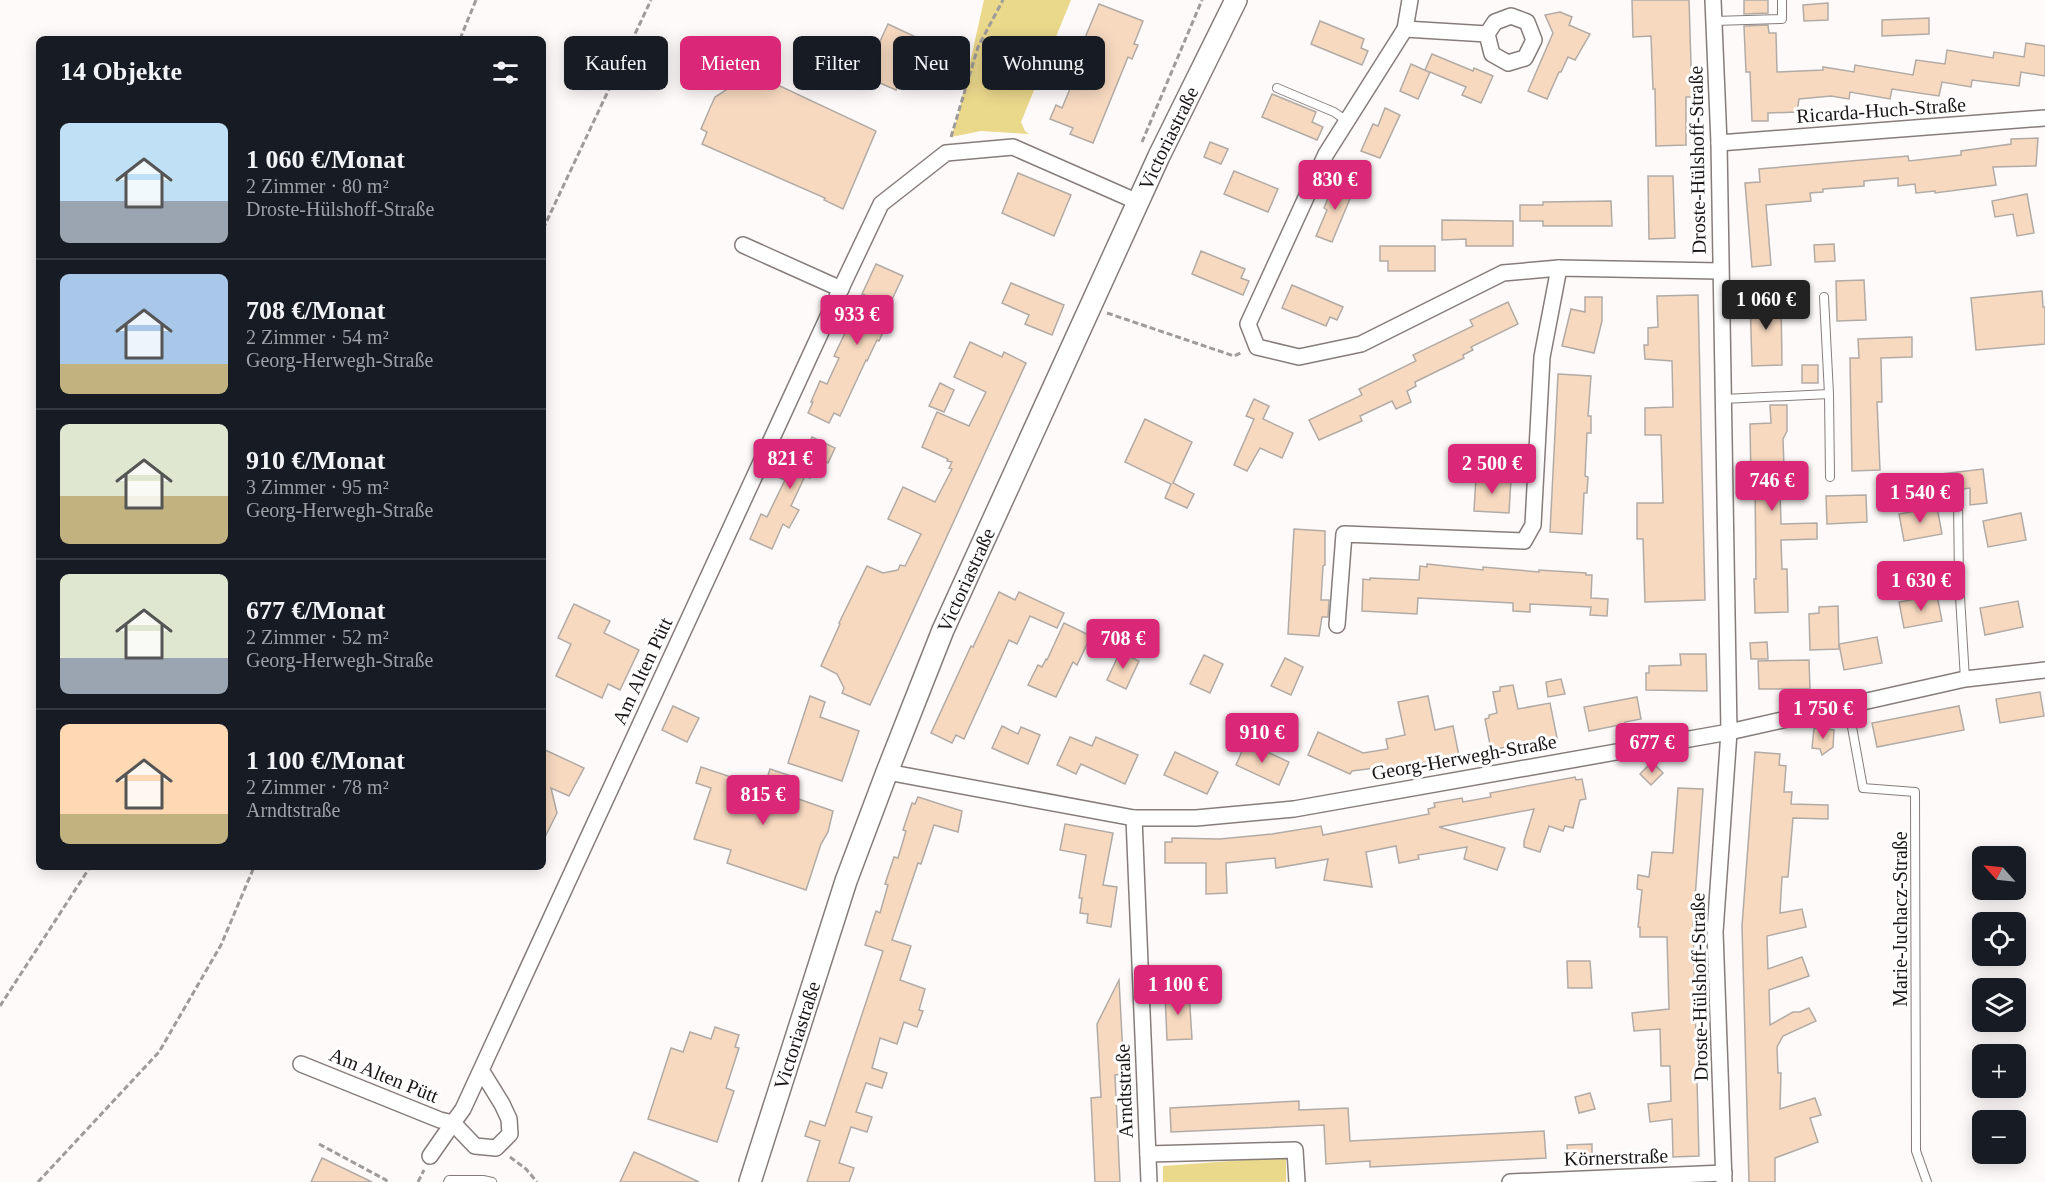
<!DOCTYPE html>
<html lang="de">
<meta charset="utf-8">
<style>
body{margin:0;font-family:"Times New Roman",serif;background:#20242c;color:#f1f3f6;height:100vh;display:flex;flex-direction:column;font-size:22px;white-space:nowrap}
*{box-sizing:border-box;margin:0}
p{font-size:20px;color:#9ea1a6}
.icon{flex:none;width:33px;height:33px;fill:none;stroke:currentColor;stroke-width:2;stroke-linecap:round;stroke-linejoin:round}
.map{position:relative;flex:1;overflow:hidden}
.details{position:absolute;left:36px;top:36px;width:510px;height:834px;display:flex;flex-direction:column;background:#171b24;border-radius:9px;box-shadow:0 3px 15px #0003}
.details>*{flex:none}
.top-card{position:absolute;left:564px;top:36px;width:570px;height:54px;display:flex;gap:12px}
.needle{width:39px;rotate:297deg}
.fabs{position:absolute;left:1972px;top:846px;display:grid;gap:12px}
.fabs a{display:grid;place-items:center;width:54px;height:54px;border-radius:9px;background:#171b24;box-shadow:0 3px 15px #0003;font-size:30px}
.price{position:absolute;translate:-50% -51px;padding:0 14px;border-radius:6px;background:#db2777;color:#fff;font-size:20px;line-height:39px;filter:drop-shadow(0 2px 3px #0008)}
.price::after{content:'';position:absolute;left:50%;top:36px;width:18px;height:14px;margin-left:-9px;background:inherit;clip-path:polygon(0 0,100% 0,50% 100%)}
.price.selected{background:#222;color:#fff}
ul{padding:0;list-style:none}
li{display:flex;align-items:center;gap:18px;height:150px;padding:0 24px}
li+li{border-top:2px solid #363941}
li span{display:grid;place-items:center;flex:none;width:168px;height:120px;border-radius:9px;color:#555}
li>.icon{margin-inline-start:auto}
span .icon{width:72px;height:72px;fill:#fffc;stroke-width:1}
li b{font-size:26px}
h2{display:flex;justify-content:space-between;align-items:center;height:72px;padding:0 24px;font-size:26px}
.pill{padding:0 21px;border-radius:9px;background:#171b24;box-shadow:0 3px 15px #0003;font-size:21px;line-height:54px}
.pill.selected{background:#db2777;color:#fff}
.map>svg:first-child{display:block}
.green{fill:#ead88b}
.building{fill:#f7d9c0;stroke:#b2aba5;stroke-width:1.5}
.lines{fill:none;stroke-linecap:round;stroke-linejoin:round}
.lane-casing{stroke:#867d7b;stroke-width:10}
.street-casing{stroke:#867d7b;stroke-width:18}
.secondary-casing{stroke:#867d7b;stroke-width:24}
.path{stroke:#9f9b9b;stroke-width:3;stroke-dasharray:6 3;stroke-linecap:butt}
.lane{stroke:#fff;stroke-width:8}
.street{stroke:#fff;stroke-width:15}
.secondary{stroke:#fff;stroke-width:21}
.labels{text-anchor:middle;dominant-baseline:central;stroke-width:6;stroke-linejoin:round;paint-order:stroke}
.street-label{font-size:20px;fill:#1a1716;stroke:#fff}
</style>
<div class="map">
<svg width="2045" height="1182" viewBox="0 0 2045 1182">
<rect width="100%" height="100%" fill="#fefafa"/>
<g class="green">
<path d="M984,0H1071L1021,122L1025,131L1029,134L981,131L951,137L959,112Z"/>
<path d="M1286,1157V1182H1163V1166Z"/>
</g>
<g class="building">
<path d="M1632,0H1689L1692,97H1686V145L1656,146L1655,89H1653L1651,36L1633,37Z"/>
<path d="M1744,0H1768V13L1744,14Z"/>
<path d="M1828,3V20L1804,21L1803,5Z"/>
<path d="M1099,4L1143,21L1134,44L1138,45L1132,59L1128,57L1093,143L1070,134L1073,128L1050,119L1056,105L1062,108L1080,65L1075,62Z"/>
<path d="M1560,12L1572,17L1569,25L1590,34L1575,60L1568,57L1561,72H1559L1547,99L1528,91L1553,33L1545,15Z"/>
<path d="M1929,18V34L1882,36V20Z"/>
<path d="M1320,21L1364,39L1361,48L1368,51L1362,65L1311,44Z"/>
<path d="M888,24L920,39L896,90L864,76Z"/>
<path d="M1768,25L1769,33H1776L1777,72L1823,70V67L1854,72L1855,65L1913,75L1916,60L1945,64L1947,50L1993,58L1994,52L2024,57L2026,43L2045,46V76L2021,72L2019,86L1972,80L1971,87L1942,82L1939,96L1892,89L1890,99L1850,92L1849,99L1831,96L1799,99L1797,112L1768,113V121H1752L1750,72H1746L1744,26Z"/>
<path d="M1432,54L1473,71L1474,68L1493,76L1481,103L1462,95L1466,87L1430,72L1418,99L1400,91L1411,64L1429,72L1425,70Z"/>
<path d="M737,66L876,131L843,209L824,200L825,198L702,144L707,132L701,129L710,108L715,97L737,83L731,80Z"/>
<path d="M1272,94L1316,112L1312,122L1323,127L1317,140L1262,117Z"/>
<path d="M1385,108L1400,115L1380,158L1361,151L1373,124L1378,126Z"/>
<path d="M2038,138L2036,166L1993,167L1996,185L1935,193V191L1916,193L1915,184L1898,186V178L1864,181V186L1823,189V192L1810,193L1811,201L1766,205L1771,265L1752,267L1745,183L1760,182L1759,169L1908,156L1909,161L1961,155V151L2011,144V139Z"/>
<path d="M1210,142L1228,149L1221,164L1204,157Z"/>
<path d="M1234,171L1278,189L1268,212L1224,194Z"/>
<path d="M1018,173L1071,195L1054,236L1002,213Z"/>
<path d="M1648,176H1673L1675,238L1649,239Z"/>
<path d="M1335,181L1354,189L1332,242L1316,236L1327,210L1324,208Z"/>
<path d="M2027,194L2034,233L2017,236L2013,214L1995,217L1992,201Z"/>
<path d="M1611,201L1612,226H1543V221H1520V205H1543V202Z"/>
<path d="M1442,220L1513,221V246H1466V239L1442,240Z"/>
<path d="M1834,244L1835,261L1815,262L1814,245Z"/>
<path d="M1380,246H1435V271H1388V261H1380Z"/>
<path d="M1201,251L1245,269L1241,278L1249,281L1243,295L1192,274Z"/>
<path d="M876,264L903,276L882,321L887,323L879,341L877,340L867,361L866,360L840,416L834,413L829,423L808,413L813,402H811L820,381L827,384L839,358L834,356L848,327L856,331L872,298L862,294Z"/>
<path d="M1864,280L1866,320L1837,321L1836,281Z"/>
<path d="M1011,283L1064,305L1052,335L1025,324L1029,315L1002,303Z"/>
<path d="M1292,285L1343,307L1337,320L1330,317L1326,326L1282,308Z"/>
<path d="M2042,291L2043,307H2045V344L1976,350L1971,298Z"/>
<path d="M1698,295L1705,600L1645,602L1643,539H1637V503H1663L1661,435H1645V408L1673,407L1672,361L1645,359L1644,345H1648V328L1658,327L1657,296Z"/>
<path d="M1781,296L1782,365L1752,366L1750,297Z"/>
<path d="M1585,297H1602V321L1594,353L1562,346L1571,309L1585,312Z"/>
<path d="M1508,302L1518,324L1471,347L1473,350L1463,355L1464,358L1415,382L1416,386L1407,391L1411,402L1396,409L1392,401L1360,416L1362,421L1319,440L1309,420L1362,395L1359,389L1416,361L1413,355L1473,326L1470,320Z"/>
<path d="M1912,337V357L1881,358L1882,402H1877L1880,470L1852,471L1850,358H1859L1858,339Z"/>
<path d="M970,342L1002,357L1004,352L1026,363L870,705L842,693L844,688L837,674L821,666L840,624L839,623L867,566L883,573L898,570L900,565L905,566L921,534L888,519L903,487L935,502L952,469L949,468L952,462L947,461L948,459L922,447L937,412L969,426L986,392L954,377Z"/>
<rect x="1802" y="365" width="16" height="18"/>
<path d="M1558,374L1591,376L1588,416H1591V433H1587L1585,476L1588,477L1587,493H1584L1582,534L1550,532Z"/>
<path d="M940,383L954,390L944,412L929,406Z"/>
<path d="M1254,399L1269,406L1263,419L1293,433L1282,458L1260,448L1247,471L1234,465L1254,419L1246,416Z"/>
<path d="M1770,405H1787V431L1783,439L1784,467L1793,481V491H1780L1781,524L1817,523V539L1781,540L1782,569H1787L1788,612L1755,613L1754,579H1756L1755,483H1751L1750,424L1771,423Z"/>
<path d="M1145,419L1192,442L1173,483L1194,494L1187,508L1165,498L1171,484L1125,462Z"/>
<path d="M812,437L835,448L828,463L822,460L810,478L805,476L791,506L799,510L789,528L783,524L772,549L750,539L761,514L767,517L785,480L778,477L791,445L805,452Z"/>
<path d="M1983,469L1987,503L1970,505V488L1926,494L1924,476Z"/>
<path d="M1476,477L1511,479L1509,513L1474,511Z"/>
<path d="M1866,495L1867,522L1827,524L1826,496Z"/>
<path d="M1937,507L1942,534L1904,541L1899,514Z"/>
<path d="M2021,513L2026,540L1988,547L1983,521Z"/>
<path d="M1294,529L1325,531V565L1323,566L1321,600H1329L1328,617H1322L1319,636L1288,634Z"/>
<path d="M1895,563L1896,581L1880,583L1878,565Z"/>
<path d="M1427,564L1483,570V567L1539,572V570L1586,573V575H1592L1591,598L1608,599L1607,616L1590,615L1591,607L1530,604V612L1513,611V603L1418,598L1417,614L1362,611L1363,579L1370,580V578L1419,580L1420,566L1427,567Z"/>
<path d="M999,592L1015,600L1019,592L1064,613L1057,628L1030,616L1017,644L1009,640L964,739L956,735L952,743L931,733L971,646L973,647Z"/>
<path d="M1937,595L1942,621L1904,628L1899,602Z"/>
<path d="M2018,601L2023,627L1985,635L1980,608Z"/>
<path d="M574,604L610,621L604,633L639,650L620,690L608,684L602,698L556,676L571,644L558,638Z"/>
<path d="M1838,606L1839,649L1810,650L1809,614L1819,613V607Z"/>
<path d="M1064,623L1091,636L1077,665L1073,662L1056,697L1028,685L1038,665L1042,667L1046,659L1047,660Z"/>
<path d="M1877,637L1882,663L1844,670L1839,644Z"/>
<path d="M1767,642L1768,659H1751L1750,643Z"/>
<path d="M1120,652L1139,661L1126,689L1107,680Z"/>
<path d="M1680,654H1706L1707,691L1646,690V673H1649V666L1681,665Z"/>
<path d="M1204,655L1223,664L1210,693L1190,684Z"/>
<path d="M1285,658L1303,667L1291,695L1271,686Z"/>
<path d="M1809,660L1810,689H1759L1758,661Z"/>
<path d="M1561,679L1565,694L1548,697L1546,682Z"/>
<path d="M1513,685L1518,709L1550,703L1557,738L1491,750L1485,719L1489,718V715L1497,713L1493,692L1500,691V687Z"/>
<path d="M2040,692L2044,716L2000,723L1996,699Z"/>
<path d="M810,696L825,702L820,717L859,731L842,781L788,763Z"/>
<path d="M1428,696L1435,730L1453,726L1459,756L1392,769L1391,766L1352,771L1350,774L1308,755L1318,732L1363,753L1388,749L1386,739L1405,735L1398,702Z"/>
<path d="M1637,697L1641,719L1625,722V724L1589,731L1584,707Z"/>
<path d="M673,706L699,718L687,742L662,730Z"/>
<path d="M1959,706L1964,730L1877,747L1872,723Z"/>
<path d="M1002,726L1018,734L1021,727L1040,735L1028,764L992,748Z"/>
<path d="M1814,728L1834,730L1833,747L1822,755L1820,749L1812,748Z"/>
<path d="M1070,737L1092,746L1096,737L1138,755L1125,784L1081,764L1076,774L1057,765Z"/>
<path d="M1246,742L1289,762L1279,785L1236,765Z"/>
<path d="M543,749L584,768L569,796L551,788L557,813L543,841Z"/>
<path d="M1175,752L1218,772L1207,794L1164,775Z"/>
<path d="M1755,752L1780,754L1779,765L1786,766L1784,792H1792L1791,804L1828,805V819L1793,818L1788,877H1782L1780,913L1802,909L1806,927L1767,936L1768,969L1802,957L1809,976L1769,990L1770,1025L1793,1012H1800L1809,1008L1816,1021L1783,1036L1777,1047L1778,1073H1781L1780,1109L1815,1098L1821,1115L1810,1118L1818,1142L1775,1158V1182H1749L1742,926Z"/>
<path d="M1652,762L1663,773L1651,785L1640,774Z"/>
<path d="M701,767L764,788L770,769L794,777L787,795L833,811L828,832L821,844L806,890L727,863L731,850L694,839L711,788L696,783Z"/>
<path d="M1575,777L1576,780L1582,779L1586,799L1580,800L1573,828L1565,826L1563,831L1549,826L1540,852L1524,847V841L1534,809L1439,827L1505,848L1497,870L1464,859L1467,847L1418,855L1419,859L1399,863L1396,846L1366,852L1372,887L1324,880L1328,859L1276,868L1275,858L1226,863L1227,893L1206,894V863H1165V842H1172V838L1220,839L1272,834L1321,826L1323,835L1429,814L1428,809L1435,807L1434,803L1462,798L1463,802L1491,797L1490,793Z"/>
<path d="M1678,788L1703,789L1693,926L1699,1156L1673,1157L1672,1119L1650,1122L1648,1104L1671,1101L1670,1066H1661L1660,1029L1634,1031L1632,1013L1669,1009L1667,937H1640V927H1638L1642,890L1637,889L1638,875L1649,877L1652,852L1673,853Z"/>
<path d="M918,797L962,811L958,832L934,825L921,864L918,863L892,940L911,946L900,980L925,989L919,1010L923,1011L917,1027L904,1022L897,1044L880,1038L872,1068L887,1073L882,1088L866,1083L856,1112L872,1117L867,1132L851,1127L839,1163L854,1168L849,1182H807L820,1141L805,1136L810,1121L825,1126L883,951L865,945L876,911L880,913L888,885L885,884L894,857L898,858L906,831L903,830L912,803L915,804Z"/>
<path d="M1065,824L1113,833L1103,885L1117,887L1111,927L1087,923L1088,914L1080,913L1082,898H1079L1086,855L1060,850Z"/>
<path d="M1567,961H1590L1592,988H1568Z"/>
<path d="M1119,980L1124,1074L1115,1075L1120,1182H1095L1091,1098L1101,1097L1097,1024Z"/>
<path d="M1189,992L1192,1039L1167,1040L1165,993Z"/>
<path d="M715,1027L739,1035L735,1047L739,1048L726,1088L734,1091L717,1142L648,1119L671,1048L683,1052L690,1032L711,1039Z"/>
<path d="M1590,1093L1595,1109L1579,1113L1575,1097Z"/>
<path d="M1299,1101V1110L1348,1108L1350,1141L1544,1131L1546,1158L1370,1167V1161L1326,1164L1324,1125L1171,1132L1170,1108Z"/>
<path d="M1592,1144V1159L1568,1160L1567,1145Z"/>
<path d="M634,1152L659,1163L699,1182H620Z"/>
<path d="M322,1158L372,1182H311Z"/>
</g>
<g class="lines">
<defs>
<g id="lane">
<path d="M1714,21L1782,19V0"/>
<path d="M1277,88L1334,112L1347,121"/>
<path d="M1824,297L1829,394L1830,477"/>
<path d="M1723,399L1829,394"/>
<path d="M1958,501L1959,580L1965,679"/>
<path d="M1848,705L1863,788L1915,792L1916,1151L1927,1182"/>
<path d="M448,1182L449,1180H483L492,1182"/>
</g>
<g id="street">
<path d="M1410,0L1405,29L1326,154L1248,324L1257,347L1299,357L1361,344L1503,273L1559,268L1720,271"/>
<path d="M1713,0L1719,143L1729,732L1715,932L1724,1182"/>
<path d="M1405,29L1487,34L1492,54L1508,63L1525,58L1534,40L1527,22L1511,16L1495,22L1487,34"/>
<path d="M1719,143L2045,118"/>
<path d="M743,245L841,289"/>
<path d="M1337,625L1344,534L1524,541L1533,525L1542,357L1559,268"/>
<path d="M887,772L1134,818H1196L1294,809L1729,732L1965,679L2045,670"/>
<path d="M1134,818L1149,1182"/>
<path d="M301,1064L440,1120L453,1123L430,1156"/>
<path d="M481,1070L502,1104L509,1119L510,1134L496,1148L475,1146L453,1123L463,1109L481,1070L843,284L881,204L946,153L1013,147L1138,202"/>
<path d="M1148,1154L1295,1150L1297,1182"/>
<path d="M1510,1182L1724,1173"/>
</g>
<g id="secondary">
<path id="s1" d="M750,1182L846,881L887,772L943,630L1159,156L1236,0"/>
</g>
</defs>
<use href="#lane" class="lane-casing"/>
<use href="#street" class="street-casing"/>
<use href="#secondary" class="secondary-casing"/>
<g class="path">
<path d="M460,39L476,0"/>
<path d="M951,137L978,47L1003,0"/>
<path d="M1142,142L1202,0"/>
<path d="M543,229L651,0"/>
<path d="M1107,313L1234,356L1243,352"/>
<path d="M0,1006L90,867"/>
<path d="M319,1144L386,1180L387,1182"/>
<path d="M510,1157L526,1169L537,1182"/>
<path d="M38,1182L159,1052L221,945L254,867"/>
<path d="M418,1182L424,1170"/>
</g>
<use href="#lane" class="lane"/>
<use href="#street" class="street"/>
<use href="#secondary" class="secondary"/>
</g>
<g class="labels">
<g class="street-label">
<text transform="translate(1881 110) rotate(-4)">Ricarda-Huch-Straße</text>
<text stroke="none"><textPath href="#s1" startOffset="1126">Victoriastraße</textPath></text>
<text transform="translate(1697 160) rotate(-91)">Droste-Hülshoff-Straße</text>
<text stroke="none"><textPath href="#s1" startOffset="640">Victoriastraße</textPath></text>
<text transform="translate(642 671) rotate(-65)">Am Alten Pütt</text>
<text transform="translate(1464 757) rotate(-10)">Georg-Herwegh-Straße</text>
<text transform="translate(1900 919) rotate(-90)">Marie-Juchacz-Straße</text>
<text transform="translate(1699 987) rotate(-91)">Droste-Hülshoff-Straße</text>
<text stroke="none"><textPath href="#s1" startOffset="154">Victoriastraße</textPath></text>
<text transform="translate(384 1075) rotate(22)">Am Alten Pütt</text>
<text transform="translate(1124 1091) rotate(-92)">Arndtstraße</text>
<text transform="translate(1616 1157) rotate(-2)">Körnerstraße</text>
</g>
</g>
</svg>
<div class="fabs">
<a><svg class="needle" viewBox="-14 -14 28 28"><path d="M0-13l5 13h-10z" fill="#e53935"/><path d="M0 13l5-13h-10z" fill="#9ea1a6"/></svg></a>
<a><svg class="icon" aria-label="locate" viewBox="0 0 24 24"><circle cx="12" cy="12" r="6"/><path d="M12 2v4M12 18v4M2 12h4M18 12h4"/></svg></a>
<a><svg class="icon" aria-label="layers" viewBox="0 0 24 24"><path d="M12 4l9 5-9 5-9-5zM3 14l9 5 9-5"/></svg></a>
<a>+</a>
<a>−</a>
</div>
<b class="price" style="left:1335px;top:211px">830 €</b>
<b class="price selected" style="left:1766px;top:331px">1 060 €</b>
<b class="price" style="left:857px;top:346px">933 €</b>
<b class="price" style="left:790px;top:490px">821 €</b>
<b class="price" style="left:1492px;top:495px">2 500 €</b>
<b class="price" style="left:1772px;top:512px">746 €</b>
<b class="price" style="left:1920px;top:524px">1 540 €</b>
<b class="price" style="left:1921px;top:612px">1 630 €</b>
<b class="price" style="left:1123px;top:670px">708 €</b>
<b class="price" style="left:1823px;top:740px">1 750 €</b>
<b class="price" style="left:1262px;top:764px">910 €</b>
<b class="price" style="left:1652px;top:774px">677 €</b>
<b class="price" style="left:763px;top:826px">815 €</b>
<b class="price" style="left:1178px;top:1016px">1 100 €</b>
<div class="top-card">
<a class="pill">Kaufen</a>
<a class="pill selected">Mieten</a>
<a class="pill">Filter</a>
<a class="pill">Neu</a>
<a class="pill">Wohnung</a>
</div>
<section class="details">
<h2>14 Objekte<svg class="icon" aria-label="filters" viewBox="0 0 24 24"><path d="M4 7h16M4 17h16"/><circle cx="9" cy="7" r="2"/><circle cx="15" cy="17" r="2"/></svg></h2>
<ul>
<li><span style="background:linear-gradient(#bfe0f5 65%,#9aa5b1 0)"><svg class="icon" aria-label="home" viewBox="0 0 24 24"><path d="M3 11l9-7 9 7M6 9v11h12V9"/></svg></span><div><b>1 060 €/Monat</b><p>2 Zimmer · 80 m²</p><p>Droste-Hülshoff-Straße</p></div></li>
<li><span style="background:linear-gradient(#a9c7e8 75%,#c2b280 0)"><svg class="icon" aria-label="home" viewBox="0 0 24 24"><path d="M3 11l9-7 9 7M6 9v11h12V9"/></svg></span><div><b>708 €/Monat</b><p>2 Zimmer · 54 m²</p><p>Georg-Herwegh-Straße</p></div></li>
<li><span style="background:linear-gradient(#dfe7d0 60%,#c2b280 0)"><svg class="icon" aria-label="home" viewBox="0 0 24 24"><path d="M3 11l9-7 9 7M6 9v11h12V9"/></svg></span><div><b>910 €/Monat</b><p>3 Zimmer · 95 m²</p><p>Georg-Herwegh-Straße</p></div></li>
<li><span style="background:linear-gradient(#dfe7d0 70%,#9aa5b1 0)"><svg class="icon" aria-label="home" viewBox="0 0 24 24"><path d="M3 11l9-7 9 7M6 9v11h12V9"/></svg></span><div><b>677 €/Monat</b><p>2 Zimmer · 52 m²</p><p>Georg-Herwegh-Straße</p></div></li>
<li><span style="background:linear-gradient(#ffd9b3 75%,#c2b280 0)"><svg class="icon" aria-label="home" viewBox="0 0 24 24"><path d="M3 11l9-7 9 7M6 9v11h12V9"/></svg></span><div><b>1 100 €/Monat</b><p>2 Zimmer · 78 m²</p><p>Arndtstraße</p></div></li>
</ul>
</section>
</div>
